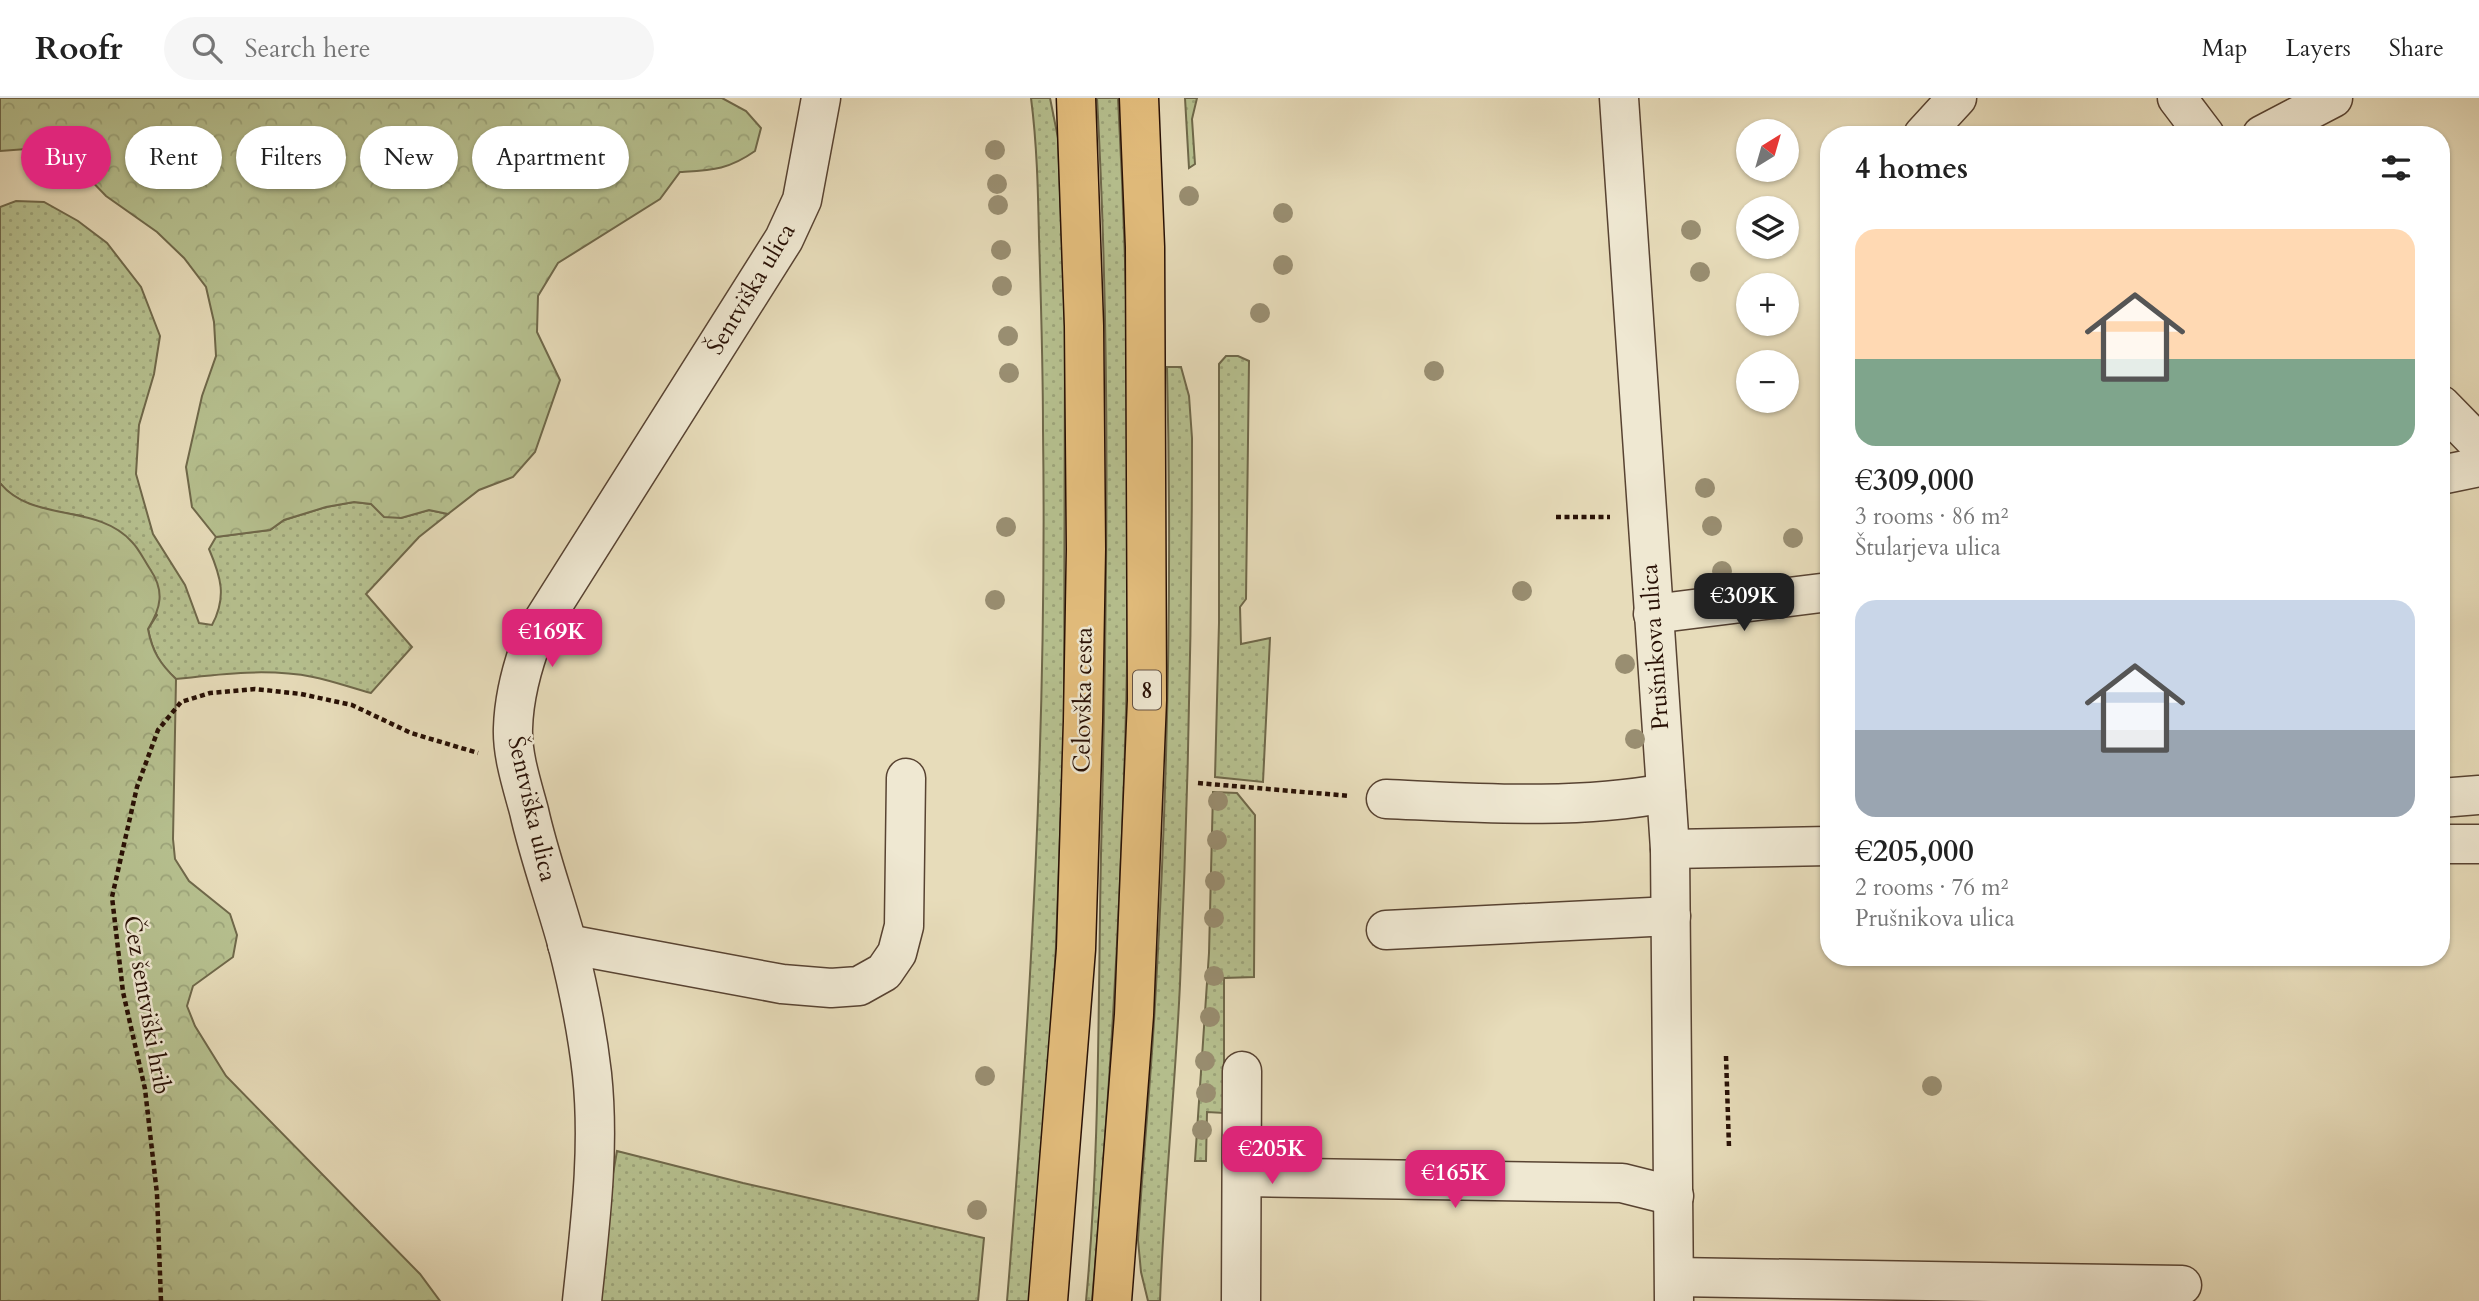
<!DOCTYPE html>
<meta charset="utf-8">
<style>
body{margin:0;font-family:Cardo,serif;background:#f6f6f6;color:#222;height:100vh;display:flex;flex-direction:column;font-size:26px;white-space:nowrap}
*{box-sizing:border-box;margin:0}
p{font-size:23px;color:#767676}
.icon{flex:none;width:38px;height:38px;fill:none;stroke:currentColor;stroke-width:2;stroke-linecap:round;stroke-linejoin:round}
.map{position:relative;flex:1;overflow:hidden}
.side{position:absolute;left:1820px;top:28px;width:630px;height:840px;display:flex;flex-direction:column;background:#fff;border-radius:28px;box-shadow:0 2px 5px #0004}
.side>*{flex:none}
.banner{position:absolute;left:21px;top:28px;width:665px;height:63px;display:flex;gap:14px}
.needle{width:46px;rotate:37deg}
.fabs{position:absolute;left:1736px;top:21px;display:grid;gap:14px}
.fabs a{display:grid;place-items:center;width:63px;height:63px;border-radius:50%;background:#fff;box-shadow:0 2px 5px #0004;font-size:35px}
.price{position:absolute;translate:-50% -60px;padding:0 16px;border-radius:14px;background:#db2777;color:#fff;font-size:23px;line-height:46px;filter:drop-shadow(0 2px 4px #0008)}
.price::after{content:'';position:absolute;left:50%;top:42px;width:21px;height:16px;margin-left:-10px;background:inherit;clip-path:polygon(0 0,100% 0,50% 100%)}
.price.active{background:#222;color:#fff}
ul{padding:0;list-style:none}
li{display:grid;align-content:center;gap:14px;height:371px;padding:0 35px}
li span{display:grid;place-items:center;height:217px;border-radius:21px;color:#555}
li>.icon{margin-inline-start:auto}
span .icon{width:126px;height:126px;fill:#fffc;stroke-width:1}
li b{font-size:30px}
h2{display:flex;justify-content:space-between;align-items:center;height:84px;padding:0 35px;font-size:30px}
.chip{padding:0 24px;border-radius:32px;background:#fff;box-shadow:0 2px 5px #0004;font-size:24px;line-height:63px}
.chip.active{background:#db2777;color:#fff}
header{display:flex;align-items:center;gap:42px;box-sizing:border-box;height:98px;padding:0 35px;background:#fff;border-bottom:2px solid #e0e0e0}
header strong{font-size:33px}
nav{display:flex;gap:38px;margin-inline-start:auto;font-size:24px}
.search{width:490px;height:63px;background:#f6f6f6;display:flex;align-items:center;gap:18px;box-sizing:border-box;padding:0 24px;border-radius:38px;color:#767676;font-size:26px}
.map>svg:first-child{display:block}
.grass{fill:url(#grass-dots);stroke:#6f684a;stroke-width:2}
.forest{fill:url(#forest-crowns);stroke:#6f684a;stroke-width:2}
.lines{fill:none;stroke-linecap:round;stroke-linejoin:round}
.minor-casing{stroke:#584332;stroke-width:41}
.major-casing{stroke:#281005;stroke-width:41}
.path{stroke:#281005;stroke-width:4.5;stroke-dasharray:5 3.5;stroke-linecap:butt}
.minor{stroke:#efe8d2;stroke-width:38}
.major{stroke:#e4be7d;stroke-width:38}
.tree{fill:#998e71}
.labels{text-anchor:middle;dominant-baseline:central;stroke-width:5;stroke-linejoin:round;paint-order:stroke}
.shield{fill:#efe8d2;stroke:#645142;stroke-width:2}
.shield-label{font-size:23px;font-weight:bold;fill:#281005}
.street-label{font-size:24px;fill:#281005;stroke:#efe8d2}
</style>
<header>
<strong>Roofr</strong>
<div class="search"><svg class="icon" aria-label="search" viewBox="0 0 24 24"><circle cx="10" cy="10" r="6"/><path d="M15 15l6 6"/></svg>Search here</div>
<nav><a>Map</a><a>Layers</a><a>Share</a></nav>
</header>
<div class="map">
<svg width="2479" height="1203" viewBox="0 0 2479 1203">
<defs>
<pattern id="grass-dots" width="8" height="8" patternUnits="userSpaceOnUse" patternTransform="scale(1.75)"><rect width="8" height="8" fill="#b6c08f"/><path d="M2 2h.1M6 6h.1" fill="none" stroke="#9ca47a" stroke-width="1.8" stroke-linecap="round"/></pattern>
<pattern id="forest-crowns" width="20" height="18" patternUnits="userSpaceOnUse" patternTransform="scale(1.75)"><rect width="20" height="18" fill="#b6c08f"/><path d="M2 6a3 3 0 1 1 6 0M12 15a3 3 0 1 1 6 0" fill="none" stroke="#9ca47a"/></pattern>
</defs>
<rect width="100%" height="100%" fill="#e7dcba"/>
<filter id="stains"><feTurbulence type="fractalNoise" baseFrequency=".00286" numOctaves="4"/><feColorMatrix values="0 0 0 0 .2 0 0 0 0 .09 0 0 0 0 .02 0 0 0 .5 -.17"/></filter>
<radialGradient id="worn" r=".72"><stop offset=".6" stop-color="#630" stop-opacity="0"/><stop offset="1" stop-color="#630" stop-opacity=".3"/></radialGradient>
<g class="grass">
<path d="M1031,0H1050L1058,40L1065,229L1064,627L1056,848L1044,1050L1030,1203H1007C1031,913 1047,623 1043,332C1043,268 1041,203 1039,139C1038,92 1037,46 1031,0Z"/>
<path d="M1097,0H1118C1140,401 1127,804 1092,1203H1086C1100,1055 1098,905 1101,756C1107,504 1111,252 1097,0Z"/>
<path d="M1185,0H1197L1192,21L1195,66L1189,70Z"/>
<path d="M16,103L44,104L78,123L107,145L141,189L160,238L154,276L139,327L136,376L153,436L185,487L199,525L212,527C227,499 221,479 209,451L216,439L270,432L284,422L326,409L354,404L371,406L401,420L429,412L448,416L419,439L366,496L412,549L371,595C352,590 333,583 313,579C268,570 220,576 176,581C160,566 152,553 148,531L157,517L83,418C54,414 19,409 0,385V109Z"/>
<path d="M1226,258H1238L1249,263L1246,501L1240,509L1241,546L1270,540L1263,684L1215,679L1219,525V266Z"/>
<path d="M1167,269H1181L1189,298L1192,340C1192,522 1188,704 1180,886C1175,992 1164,1097 1160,1203H1148L1141,1174L1138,1142C1143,1057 1152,973 1156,888C1168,682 1172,476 1167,269Z"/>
<path d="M1213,694L1237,695L1255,717L1254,879L1224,880V1015L1207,1014L1206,1063H1195L1209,855Z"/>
<path d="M617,1053L743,1085L984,1140L978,1203H594L598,1161Z"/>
</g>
<g class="forest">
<path d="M0,0H722L746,13L761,30L755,53C728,72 712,72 680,74L660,101L558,165L538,198L537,234L560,282L535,354L513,379L479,392L448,416L429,412L401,420L384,419L371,406L354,404L326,409L284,422L270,432L216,439L192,409L186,369L202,298L216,258L214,224L206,189L184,160L157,134L106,98L81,72L40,50L0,53Z"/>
<path d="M0,385C32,425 98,405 132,444C139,451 144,462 150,471C165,493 161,510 148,531C152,553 160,566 176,581L173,741L175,761L189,783L230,816L237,837L233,859L193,888L187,908L195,928L226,978L420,1176L440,1203H0Z"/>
</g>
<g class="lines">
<defs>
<g id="minor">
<path d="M1619,0L1670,751L1674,1203"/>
<path d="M2177,0L2205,37"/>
<path d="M1923,37L1957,0"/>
<path d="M2262,37L2333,0"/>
<path d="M2441,307L2479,346"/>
<path d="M2441,377L2479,369"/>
<path d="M1653,516L1829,494"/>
<path d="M2441,700L2479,697"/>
<path d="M1386,701C1479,705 1574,712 1666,695"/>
<path d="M2441,746H2479"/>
<path d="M1670,751L1829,748"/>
<path d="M1386,832L1671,818"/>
<path d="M567,846L782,886L831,890L859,888L884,874L897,855L904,828L906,680"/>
<path d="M1243,1079L1622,1085L1674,1098"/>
<path d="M1675,1179L2182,1187"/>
<path d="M582,1203C590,1127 600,1052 592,976C587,932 578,888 567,845C555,801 539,758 529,713C522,687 512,657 513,630C514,597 522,568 534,537L784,141L802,102L821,0"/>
<path d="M1241,1203L1242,973"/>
</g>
<g id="major">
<path d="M1048,1203L1076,851L1083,623L1086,451L1084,228L1076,0"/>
<path d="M1112,1203L1134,917L1147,602L1145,149L1139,0"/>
</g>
</defs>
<use href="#minor" class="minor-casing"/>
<use href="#major" class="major-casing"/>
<g class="path">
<path d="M1556,419H1610"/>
<path d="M1198,685L1350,698"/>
<path d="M1726,958L1729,1049"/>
<path d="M161,1203L157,1096L145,991L123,894L112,799L137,689L158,632L181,604L210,595L255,591L301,596L352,607L411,635L478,655"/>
</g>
<use href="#minor" class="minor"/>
<use href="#major" class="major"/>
</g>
<g class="tree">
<circle cx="995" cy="52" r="10"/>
<circle cx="997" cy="86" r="10"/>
<circle cx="1189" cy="98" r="10"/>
<circle cx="998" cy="107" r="10"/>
<circle cx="1283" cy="115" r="10"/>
<circle cx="1691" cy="132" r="10"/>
<circle cx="1001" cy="152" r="10"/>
<circle cx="1283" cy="167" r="10"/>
<circle cx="1700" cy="174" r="10"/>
<circle cx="1002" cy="188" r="10"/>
<circle cx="1260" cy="215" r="10"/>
<circle cx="1008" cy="238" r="10"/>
<circle cx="1434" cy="273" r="10"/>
<circle cx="1009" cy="275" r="10"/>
<circle cx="1705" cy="390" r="10"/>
<circle cx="1712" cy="428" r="10"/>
<circle cx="1006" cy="429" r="10"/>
<circle cx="1793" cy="440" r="10"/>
<circle cx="1722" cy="473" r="10"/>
<circle cx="1522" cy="493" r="10"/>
<circle cx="995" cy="502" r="10"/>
<circle cx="1625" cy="566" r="10"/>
<circle cx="1635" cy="641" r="10"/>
<circle cx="1218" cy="703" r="10"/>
<circle cx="1217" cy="742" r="10"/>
<circle cx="1215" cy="783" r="10"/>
<circle cx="1214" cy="820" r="10"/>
<circle cx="1214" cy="878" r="10"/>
<circle cx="1210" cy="919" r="10"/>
<circle cx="1205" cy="963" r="10"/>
<circle cx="985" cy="978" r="10"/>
<circle cx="1932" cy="988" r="10"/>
<circle cx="1206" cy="995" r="10"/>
<circle cx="1202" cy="1032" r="10"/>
<circle cx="977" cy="1112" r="10"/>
</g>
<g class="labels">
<rect class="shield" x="1133" y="572.5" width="28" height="39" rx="5"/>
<g class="shield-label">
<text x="1147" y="592">8</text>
</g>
<g class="street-label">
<text transform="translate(751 191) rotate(-59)">Šentviška ulica</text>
<text transform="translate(1655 549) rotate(-94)">Prušnikova ulica</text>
<text transform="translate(1083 602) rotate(-89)">Celovška cesta</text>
<text transform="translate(532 711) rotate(77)">Šentviška ulica</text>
<text transform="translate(147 907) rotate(80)">Čez šentviški hrib</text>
</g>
</g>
<rect width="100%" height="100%" filter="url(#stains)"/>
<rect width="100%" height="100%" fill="url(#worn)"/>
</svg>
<div class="fabs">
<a><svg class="needle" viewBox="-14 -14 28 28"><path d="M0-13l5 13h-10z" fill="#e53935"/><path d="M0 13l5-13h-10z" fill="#767676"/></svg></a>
<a><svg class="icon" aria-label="layers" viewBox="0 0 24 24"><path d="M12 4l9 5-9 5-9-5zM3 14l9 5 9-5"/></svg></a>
<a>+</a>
<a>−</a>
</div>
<b class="price active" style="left:1744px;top:535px">€309K</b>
<b class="price" style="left:552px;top:571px">€169K</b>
<b class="price" style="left:1272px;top:1088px">€205K</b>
<b class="price" style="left:1455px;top:1112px">€165K</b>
<div class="banner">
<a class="chip active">Buy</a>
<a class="chip">Rent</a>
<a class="chip">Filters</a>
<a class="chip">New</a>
<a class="chip">Apartment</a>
</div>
<section class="side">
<h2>4 homes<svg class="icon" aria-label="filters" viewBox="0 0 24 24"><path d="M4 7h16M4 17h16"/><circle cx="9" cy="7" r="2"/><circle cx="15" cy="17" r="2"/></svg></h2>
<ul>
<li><span style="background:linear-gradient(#ffd9b3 60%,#7fa58c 0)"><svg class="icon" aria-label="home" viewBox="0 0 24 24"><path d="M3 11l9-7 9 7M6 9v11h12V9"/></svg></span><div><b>€309,000</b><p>3 rooms · 86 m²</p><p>Štularjeva ulica</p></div></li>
<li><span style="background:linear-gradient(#c9d6e8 60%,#9aa5b1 0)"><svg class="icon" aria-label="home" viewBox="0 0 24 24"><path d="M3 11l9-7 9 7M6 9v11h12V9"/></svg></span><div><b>€205,000</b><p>2 rooms · 76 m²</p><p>Prušnikova ulica</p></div></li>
</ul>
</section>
</div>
